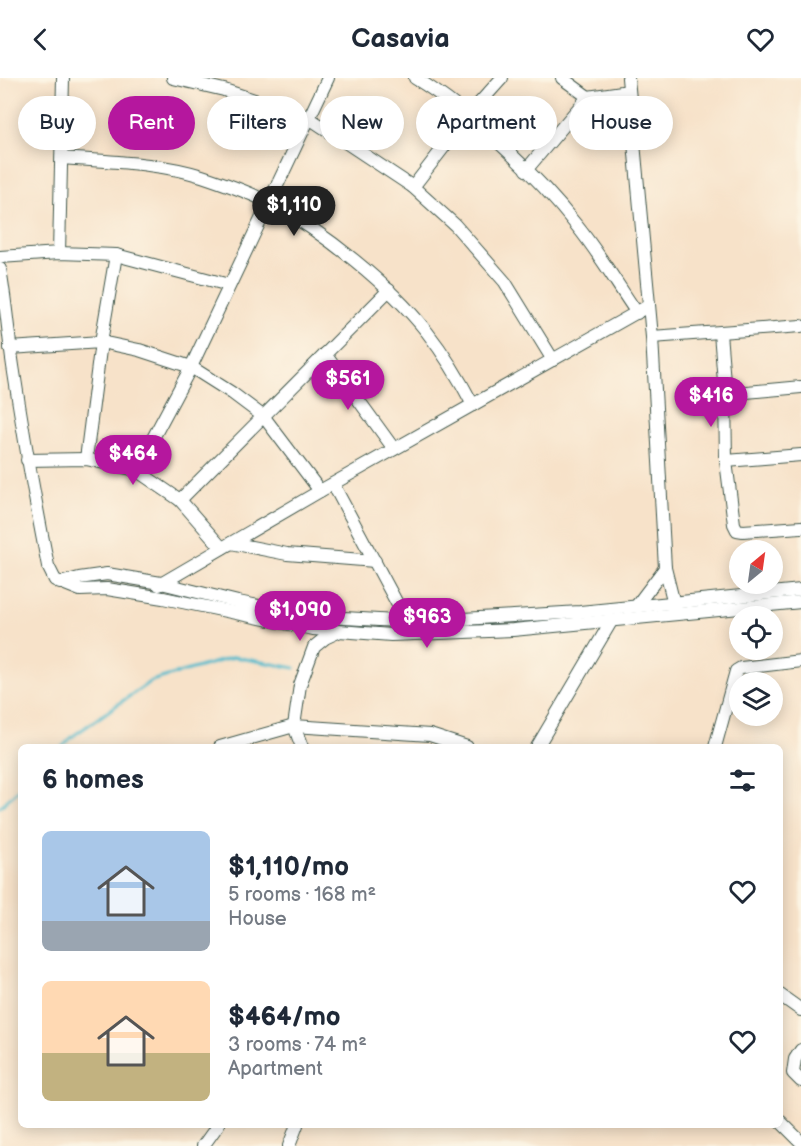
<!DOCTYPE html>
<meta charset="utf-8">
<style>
body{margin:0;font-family:"Balsamiq Sans",sans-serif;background:#f2f2f3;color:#1f2937;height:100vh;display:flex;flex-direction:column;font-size:22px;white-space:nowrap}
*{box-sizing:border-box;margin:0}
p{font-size:20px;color:#747a83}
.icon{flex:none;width:33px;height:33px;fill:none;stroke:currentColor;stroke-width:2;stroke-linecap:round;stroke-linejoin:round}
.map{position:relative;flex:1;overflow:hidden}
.sheet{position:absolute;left:18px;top:666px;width:765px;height:384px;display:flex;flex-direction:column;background:#fff;border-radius:9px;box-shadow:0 3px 15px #0003}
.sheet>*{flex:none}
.hud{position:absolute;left:18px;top:18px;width:765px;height:54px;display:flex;gap:12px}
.needle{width:39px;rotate:29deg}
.tools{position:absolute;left:729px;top:462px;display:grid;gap:12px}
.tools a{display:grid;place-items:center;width:54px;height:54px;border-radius:50%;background:#fff;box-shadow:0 3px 15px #0003;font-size:30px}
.price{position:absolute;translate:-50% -51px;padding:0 14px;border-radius:21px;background:#b5179e;color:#fff;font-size:20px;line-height:39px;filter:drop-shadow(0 2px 3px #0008)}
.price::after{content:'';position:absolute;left:50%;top:36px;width:18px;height:14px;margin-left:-9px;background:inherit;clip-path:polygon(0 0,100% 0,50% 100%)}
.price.active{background:#222;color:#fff}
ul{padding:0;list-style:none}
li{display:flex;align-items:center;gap:18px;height:150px;padding:0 24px}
li span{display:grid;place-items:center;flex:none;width:168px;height:120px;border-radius:9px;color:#555}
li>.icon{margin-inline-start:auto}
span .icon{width:72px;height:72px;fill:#fffc;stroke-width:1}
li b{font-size:26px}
h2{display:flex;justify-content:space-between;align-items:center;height:72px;padding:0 24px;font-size:26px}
.chip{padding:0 21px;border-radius:27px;background:#fff;box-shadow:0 3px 15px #0003;font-size:21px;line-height:54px}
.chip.active{background:#b5179e;color:#fff}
header{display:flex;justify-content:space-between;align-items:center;height:78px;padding:0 24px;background:#fff;font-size:27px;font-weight:700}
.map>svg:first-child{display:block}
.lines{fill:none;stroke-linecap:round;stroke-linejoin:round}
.stream{stroke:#51bbcd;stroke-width:3}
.minor-casing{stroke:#3f564a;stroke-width:14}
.minor{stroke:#fff;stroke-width:12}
</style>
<header><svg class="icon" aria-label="back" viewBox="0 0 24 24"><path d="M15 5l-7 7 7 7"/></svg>Casavia<svg class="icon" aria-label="heart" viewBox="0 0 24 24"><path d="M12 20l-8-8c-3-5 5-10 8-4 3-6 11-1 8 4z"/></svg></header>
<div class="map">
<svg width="801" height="1068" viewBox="0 0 801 1068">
<rect width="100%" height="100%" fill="#fcf5e5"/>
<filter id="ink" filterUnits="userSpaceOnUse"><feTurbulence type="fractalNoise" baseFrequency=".0167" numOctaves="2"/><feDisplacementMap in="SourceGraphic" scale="12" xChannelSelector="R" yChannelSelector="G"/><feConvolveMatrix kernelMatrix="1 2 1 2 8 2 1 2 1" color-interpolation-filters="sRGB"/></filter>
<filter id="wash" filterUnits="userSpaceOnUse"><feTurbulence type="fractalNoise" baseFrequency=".008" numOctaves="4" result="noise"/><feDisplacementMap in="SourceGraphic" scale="24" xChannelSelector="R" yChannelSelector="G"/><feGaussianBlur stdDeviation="1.35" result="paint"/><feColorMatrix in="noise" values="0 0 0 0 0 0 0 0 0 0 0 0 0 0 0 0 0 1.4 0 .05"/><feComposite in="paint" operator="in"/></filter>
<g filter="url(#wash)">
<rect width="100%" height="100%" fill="#f7e2c9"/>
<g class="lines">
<g class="stream">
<path d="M62,669L73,658L151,603L234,579L295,590"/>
<path d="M0,729L21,709"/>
</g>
</g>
</g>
<g filter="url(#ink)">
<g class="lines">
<defs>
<g id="minor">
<path d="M173,0L224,12L309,40L413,109L455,147L505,204L553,282"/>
<path d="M415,0C471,34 537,97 577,148C599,175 617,206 637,235"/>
<path d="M562,0L588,19"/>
<path d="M628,0L652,259L665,490L675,530"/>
<path d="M62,80C109,84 157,84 202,98C223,105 251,115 270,125C324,154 389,206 427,254C445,277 460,302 473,327"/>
<path d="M526,92L588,19L629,13"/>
<path d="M413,109L467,39L502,0"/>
<path d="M59,175L63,0"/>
<path d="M0,179L59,175L116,177L229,207"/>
<path d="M0,191C6,224 8,255 13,288C23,355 35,422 48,488L55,502L80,512L107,511L163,520L313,551L391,557L513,552L801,524"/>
<path d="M720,255L725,316L726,383L734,446L737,452L743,453L801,449"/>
<path d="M652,259L801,248"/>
<path d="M10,270L101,264L139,272L191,289L232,315L264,339L320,413"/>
<path d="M325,276L394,371"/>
<path d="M725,316L801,309"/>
<path d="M86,381L101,264L116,177"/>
<path d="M27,382L86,381L136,392L180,422L222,470"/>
<path d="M726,383L801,377"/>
<path d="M136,392L191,289L328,0"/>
<path d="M333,406L407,544"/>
<path d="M180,422L389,212"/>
<path d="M231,465L287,476L375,483"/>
<path d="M60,505L79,500L107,496L161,505L238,524L310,538L413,544L580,534L801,512"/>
<path d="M159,507L320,413L648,228"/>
<path d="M637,527L665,490"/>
<path d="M220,669L294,648L430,657L467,669"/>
<path d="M302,669L294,648L300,607L314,569L325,560L338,554"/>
<path d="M537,669L612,542"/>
<path d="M715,669L736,593L741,590L801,583"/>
<path d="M780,917L801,932"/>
<path d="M801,972L795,981L793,995L801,1003"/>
<path d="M780,1043L801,1064"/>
<path d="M203,1068L218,1047"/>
<path d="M289,1068L297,1047"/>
</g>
</defs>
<use href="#minor" class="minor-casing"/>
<use href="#minor" class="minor"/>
</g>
</g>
</svg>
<div class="tools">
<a><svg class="needle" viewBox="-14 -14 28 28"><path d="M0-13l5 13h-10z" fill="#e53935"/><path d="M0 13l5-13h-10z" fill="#747a83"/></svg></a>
<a><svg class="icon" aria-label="locate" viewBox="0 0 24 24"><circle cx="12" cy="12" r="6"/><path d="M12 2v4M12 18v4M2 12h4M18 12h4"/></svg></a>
<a><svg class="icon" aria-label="layers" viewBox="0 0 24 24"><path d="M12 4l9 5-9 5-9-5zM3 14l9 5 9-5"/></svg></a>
</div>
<b class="price active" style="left:294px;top:159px">$1,110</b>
<b class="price" style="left:348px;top:333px">$561</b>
<b class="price" style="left:711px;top:350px">$416</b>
<b class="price" style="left:133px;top:408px">$464</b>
<b class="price" style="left:300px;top:564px">$1,090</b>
<b class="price" style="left:427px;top:571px">$963</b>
<div class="hud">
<a class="chip">Buy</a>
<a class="chip active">Rent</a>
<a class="chip">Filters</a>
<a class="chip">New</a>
<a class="chip">Apartment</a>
<a class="chip">House</a>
</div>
<section class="sheet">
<h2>6 homes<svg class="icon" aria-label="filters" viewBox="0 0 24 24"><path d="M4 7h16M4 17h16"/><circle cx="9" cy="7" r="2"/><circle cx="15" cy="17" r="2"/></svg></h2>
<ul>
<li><span style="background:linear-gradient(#a9c7e8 75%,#9aa5b1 0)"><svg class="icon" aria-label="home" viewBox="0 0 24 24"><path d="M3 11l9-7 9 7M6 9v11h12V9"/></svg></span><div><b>$1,110/mo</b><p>5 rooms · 168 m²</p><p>House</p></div><svg class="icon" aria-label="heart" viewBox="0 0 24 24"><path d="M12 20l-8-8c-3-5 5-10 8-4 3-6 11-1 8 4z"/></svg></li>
<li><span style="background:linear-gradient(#ffd9b3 60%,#c2b280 0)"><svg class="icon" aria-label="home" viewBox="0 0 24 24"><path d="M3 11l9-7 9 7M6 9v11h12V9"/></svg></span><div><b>$464/mo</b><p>3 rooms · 74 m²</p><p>Apartment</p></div><svg class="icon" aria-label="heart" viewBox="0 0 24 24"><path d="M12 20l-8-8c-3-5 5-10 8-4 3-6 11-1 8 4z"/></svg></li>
</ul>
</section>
</div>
